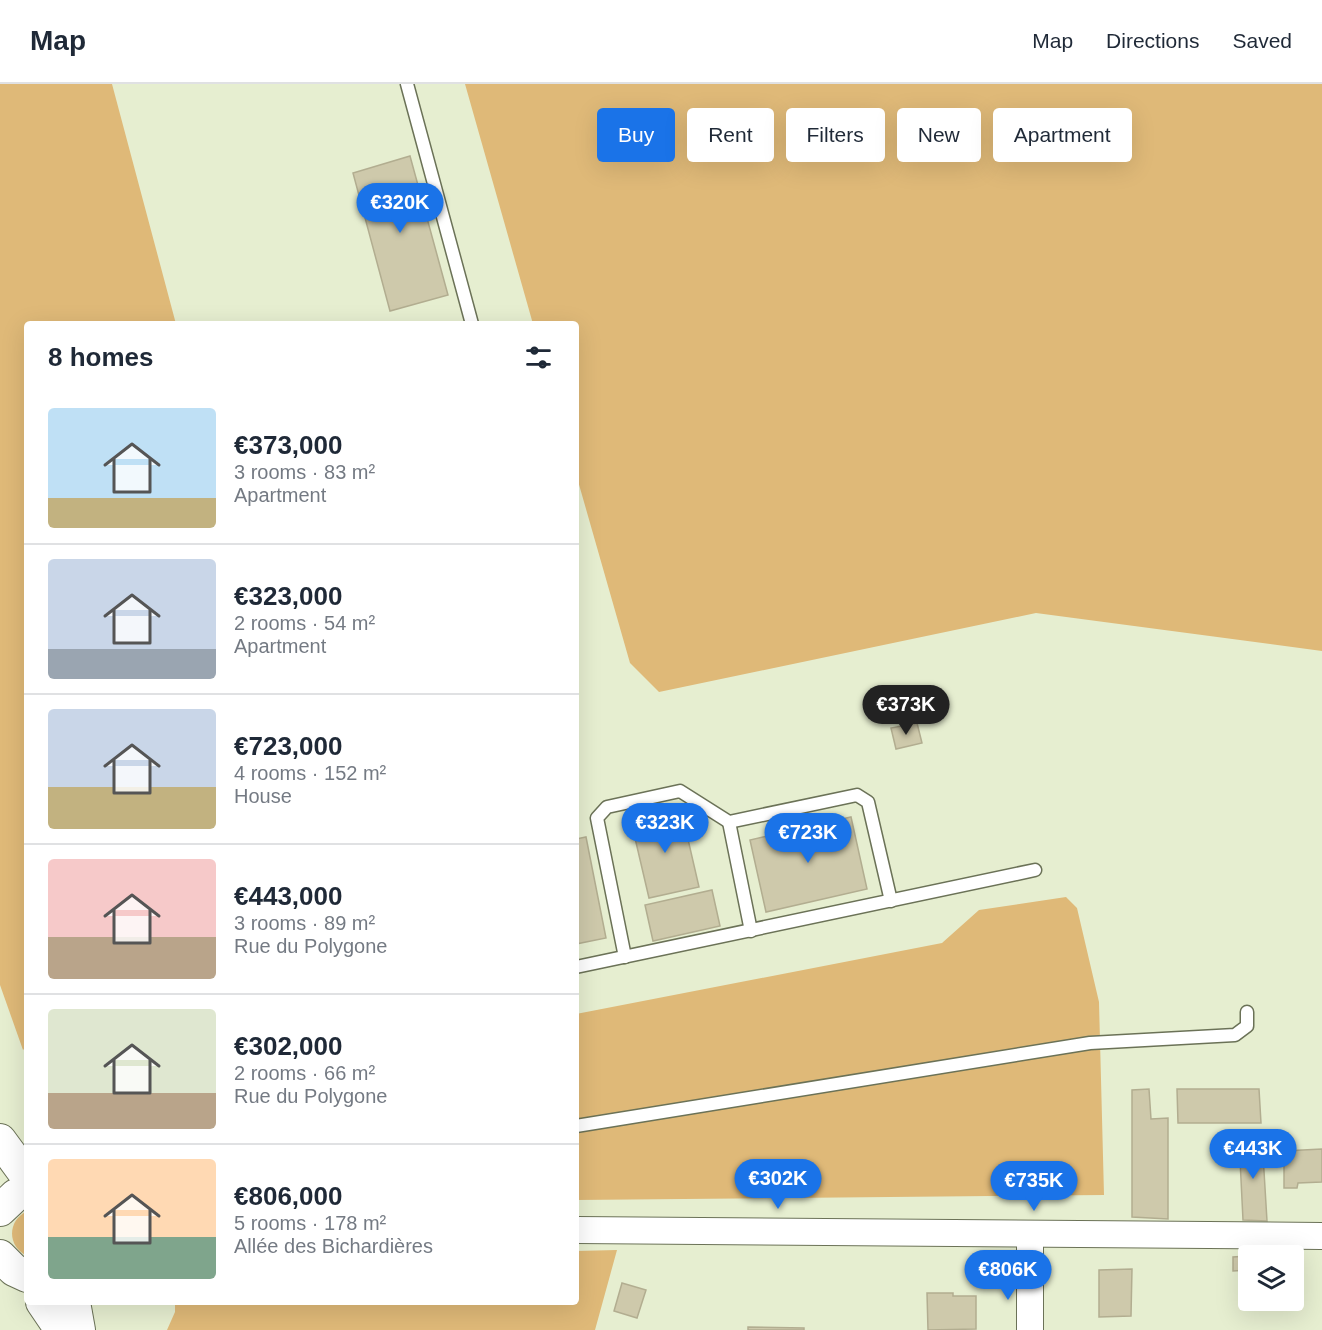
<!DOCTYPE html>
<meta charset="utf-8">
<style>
body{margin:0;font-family:Helvetica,sans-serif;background:#f2f2f3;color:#1f2937;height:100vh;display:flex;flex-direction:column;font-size:22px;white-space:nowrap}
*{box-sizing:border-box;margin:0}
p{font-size:20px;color:#747a83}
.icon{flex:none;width:33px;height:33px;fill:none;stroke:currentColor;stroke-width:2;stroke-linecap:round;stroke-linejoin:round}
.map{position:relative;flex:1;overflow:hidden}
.details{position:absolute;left:24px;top:237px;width:555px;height:984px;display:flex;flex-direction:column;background:#fff;border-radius:6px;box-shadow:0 6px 24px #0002}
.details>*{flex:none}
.guide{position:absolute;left:597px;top:24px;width:570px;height:54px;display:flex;gap:12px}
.buttons{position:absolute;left:1238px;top:1161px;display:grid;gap:12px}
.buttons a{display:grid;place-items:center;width:66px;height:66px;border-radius:6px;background:#fff;box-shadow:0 6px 24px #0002;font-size:30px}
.price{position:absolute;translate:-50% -51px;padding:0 14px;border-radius:21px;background:#1a73e8;color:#fff;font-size:20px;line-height:39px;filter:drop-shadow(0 2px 3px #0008)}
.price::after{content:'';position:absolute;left:50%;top:36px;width:18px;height:14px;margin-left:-9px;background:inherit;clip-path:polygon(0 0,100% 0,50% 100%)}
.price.current{background:#222;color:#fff}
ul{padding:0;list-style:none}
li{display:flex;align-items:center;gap:18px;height:150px;padding:0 24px}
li+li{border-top:2px solid #e0e1e3}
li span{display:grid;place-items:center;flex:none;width:168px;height:120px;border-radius:6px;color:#555}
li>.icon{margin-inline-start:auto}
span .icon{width:72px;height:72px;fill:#fffc;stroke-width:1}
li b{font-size:26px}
h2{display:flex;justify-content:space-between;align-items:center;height:72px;padding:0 24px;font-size:26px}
.chip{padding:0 21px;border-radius:6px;background:#fff;box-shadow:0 6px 24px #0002;font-size:21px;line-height:54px}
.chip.current{background:#1a73e8;color:#fff}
header{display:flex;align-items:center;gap:36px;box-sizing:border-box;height:84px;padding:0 30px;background:#fff;border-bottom:2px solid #e0e1e3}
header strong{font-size:28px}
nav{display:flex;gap:33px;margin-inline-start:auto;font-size:21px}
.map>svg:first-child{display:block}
.green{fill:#dfb978}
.building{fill:#cec9ab;stroke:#b2ad90;stroke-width:1.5}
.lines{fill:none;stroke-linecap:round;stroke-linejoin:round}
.service-casing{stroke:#6b7257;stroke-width:15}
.minor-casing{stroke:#6b7257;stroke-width:28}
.tertiary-casing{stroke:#6b7257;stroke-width:34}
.service{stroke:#fff;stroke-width:12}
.minor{stroke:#fff;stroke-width:26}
.tertiary{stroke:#fff;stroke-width:32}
</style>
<header>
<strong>Map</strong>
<nav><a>Map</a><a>Directions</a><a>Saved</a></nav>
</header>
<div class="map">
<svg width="1322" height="1246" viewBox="0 0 1322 1246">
<rect width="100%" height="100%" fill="#e6eed0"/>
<g class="green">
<path d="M0,0H112L176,240H27V962L23,966L0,901Z"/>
<path d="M465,0H1322V567L1036,529L659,608L630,579L576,390V240H533Z"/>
<path d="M1066,813L1077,824L1099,918L1104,1111L576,1116V930L942,859L979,826Z"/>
<path d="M27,1127V1172C7,1162 7,1137 27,1127Z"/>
<path d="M617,1166L595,1246H167L175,1228V1218H576V1167Z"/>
</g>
<g class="building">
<path d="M410,72L448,211L390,227L353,89Z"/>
<path d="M917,639L922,659L896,665L891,644Z"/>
<path d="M681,725L699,803L649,814L631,737Z"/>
<path d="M851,733L867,805L766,828L750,756Z"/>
<path d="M586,753L606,854L576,860V755Z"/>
<path d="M712,806L720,842L653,857L645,821Z"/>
<path d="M1149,1005L1151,1035L1168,1034V1135L1132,1133V1006Z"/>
<path d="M1177,1005H1259L1261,1039H1178Z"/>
<path d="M1262,1054L1267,1137L1243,1136L1239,1055Z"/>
<path d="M1322,1065V1098L1298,1099L1297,1104H1284V1067Z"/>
<path d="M1247,1172L1248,1186L1233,1187V1173Z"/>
<path d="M1132,1185L1131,1232L1099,1233V1186Z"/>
<path d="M622,1199L646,1206L637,1234L614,1227Z"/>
<path d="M927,1209H953V1212H976V1245L928,1246Z"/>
<path d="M748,1243L804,1244V1246H748Z"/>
</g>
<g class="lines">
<defs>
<g id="service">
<path d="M407,0L472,240"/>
<path d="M729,738L751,847"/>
<path d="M625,873L597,734L607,723L680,707L729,738L857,711L868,718L891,817"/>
<path d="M576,883L1035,786"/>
<path d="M576,1042L1090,959L1235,951L1247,942V928"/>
</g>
<g id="minor">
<path d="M576,1146L1322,1152"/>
<path d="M1030,1150V1246"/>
</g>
<g id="tertiary">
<path d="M0,1056L22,1086L27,1090"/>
<path d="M0,1126L16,1111L27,1107"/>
<path d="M0,1172L14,1186L27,1192"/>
<path d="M42,1218L61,1246"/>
<path d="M74,1218L79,1246"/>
</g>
</defs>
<use href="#service" class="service-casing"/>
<use href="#minor" class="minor-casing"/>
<use href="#tertiary" class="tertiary-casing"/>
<use href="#service" class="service"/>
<use href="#minor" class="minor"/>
<use href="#tertiary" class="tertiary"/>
</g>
</svg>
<div class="buttons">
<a><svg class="icon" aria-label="layers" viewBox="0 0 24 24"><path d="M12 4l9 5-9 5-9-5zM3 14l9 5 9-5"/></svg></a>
</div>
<b class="price" style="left:400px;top:150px">€320K</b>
<b class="price current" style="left:906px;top:652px">€373K</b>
<b class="price" style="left:665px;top:770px">€323K</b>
<b class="price" style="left:808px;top:780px">€723K</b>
<b class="price" style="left:1253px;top:1096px">€443K</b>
<b class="price" style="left:778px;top:1126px">€302K</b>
<b class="price" style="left:1034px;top:1128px">€735K</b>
<b class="price" style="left:1008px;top:1217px">€806K</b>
<div class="guide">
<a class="chip current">Buy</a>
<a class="chip">Rent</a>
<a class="chip">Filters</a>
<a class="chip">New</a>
<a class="chip">Apartment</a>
</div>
<section class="details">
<h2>8 homes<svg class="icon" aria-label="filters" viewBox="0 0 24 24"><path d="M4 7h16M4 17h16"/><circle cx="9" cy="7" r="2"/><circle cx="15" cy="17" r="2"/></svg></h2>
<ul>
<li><span style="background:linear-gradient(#bfe0f5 75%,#c2b280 0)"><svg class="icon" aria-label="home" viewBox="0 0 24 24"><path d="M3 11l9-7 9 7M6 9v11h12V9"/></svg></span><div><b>€373,000</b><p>3 rooms · 83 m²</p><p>Apartment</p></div></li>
<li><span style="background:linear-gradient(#c9d6e8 75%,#9aa5b1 0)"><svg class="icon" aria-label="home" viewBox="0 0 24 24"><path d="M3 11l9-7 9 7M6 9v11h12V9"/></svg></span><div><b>€323,000</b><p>2 rooms · 54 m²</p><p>Apartment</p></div></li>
<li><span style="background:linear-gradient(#c9d6e8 65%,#c2b280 0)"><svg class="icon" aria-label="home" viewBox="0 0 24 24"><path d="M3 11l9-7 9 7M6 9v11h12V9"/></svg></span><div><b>€723,000</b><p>4 rooms · 152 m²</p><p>House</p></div></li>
<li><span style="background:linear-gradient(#f6c9c9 65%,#b9a48a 0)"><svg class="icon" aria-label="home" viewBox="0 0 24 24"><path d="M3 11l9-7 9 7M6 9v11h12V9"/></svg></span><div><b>€443,000</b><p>3 rooms · 89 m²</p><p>Rue du Polygone</p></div></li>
<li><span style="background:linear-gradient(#dfe7d0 70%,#b9a48a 0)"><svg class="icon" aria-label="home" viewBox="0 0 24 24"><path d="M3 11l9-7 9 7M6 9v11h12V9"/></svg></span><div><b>€302,000</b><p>2 rooms · 66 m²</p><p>Rue du Polygone</p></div></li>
<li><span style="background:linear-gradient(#ffd9b3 65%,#7fa58c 0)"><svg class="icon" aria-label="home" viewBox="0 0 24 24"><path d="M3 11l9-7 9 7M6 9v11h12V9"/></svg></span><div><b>€806,000</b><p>5 rooms · 178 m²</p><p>Allée des Bichardières</p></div></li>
</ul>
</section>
</div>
